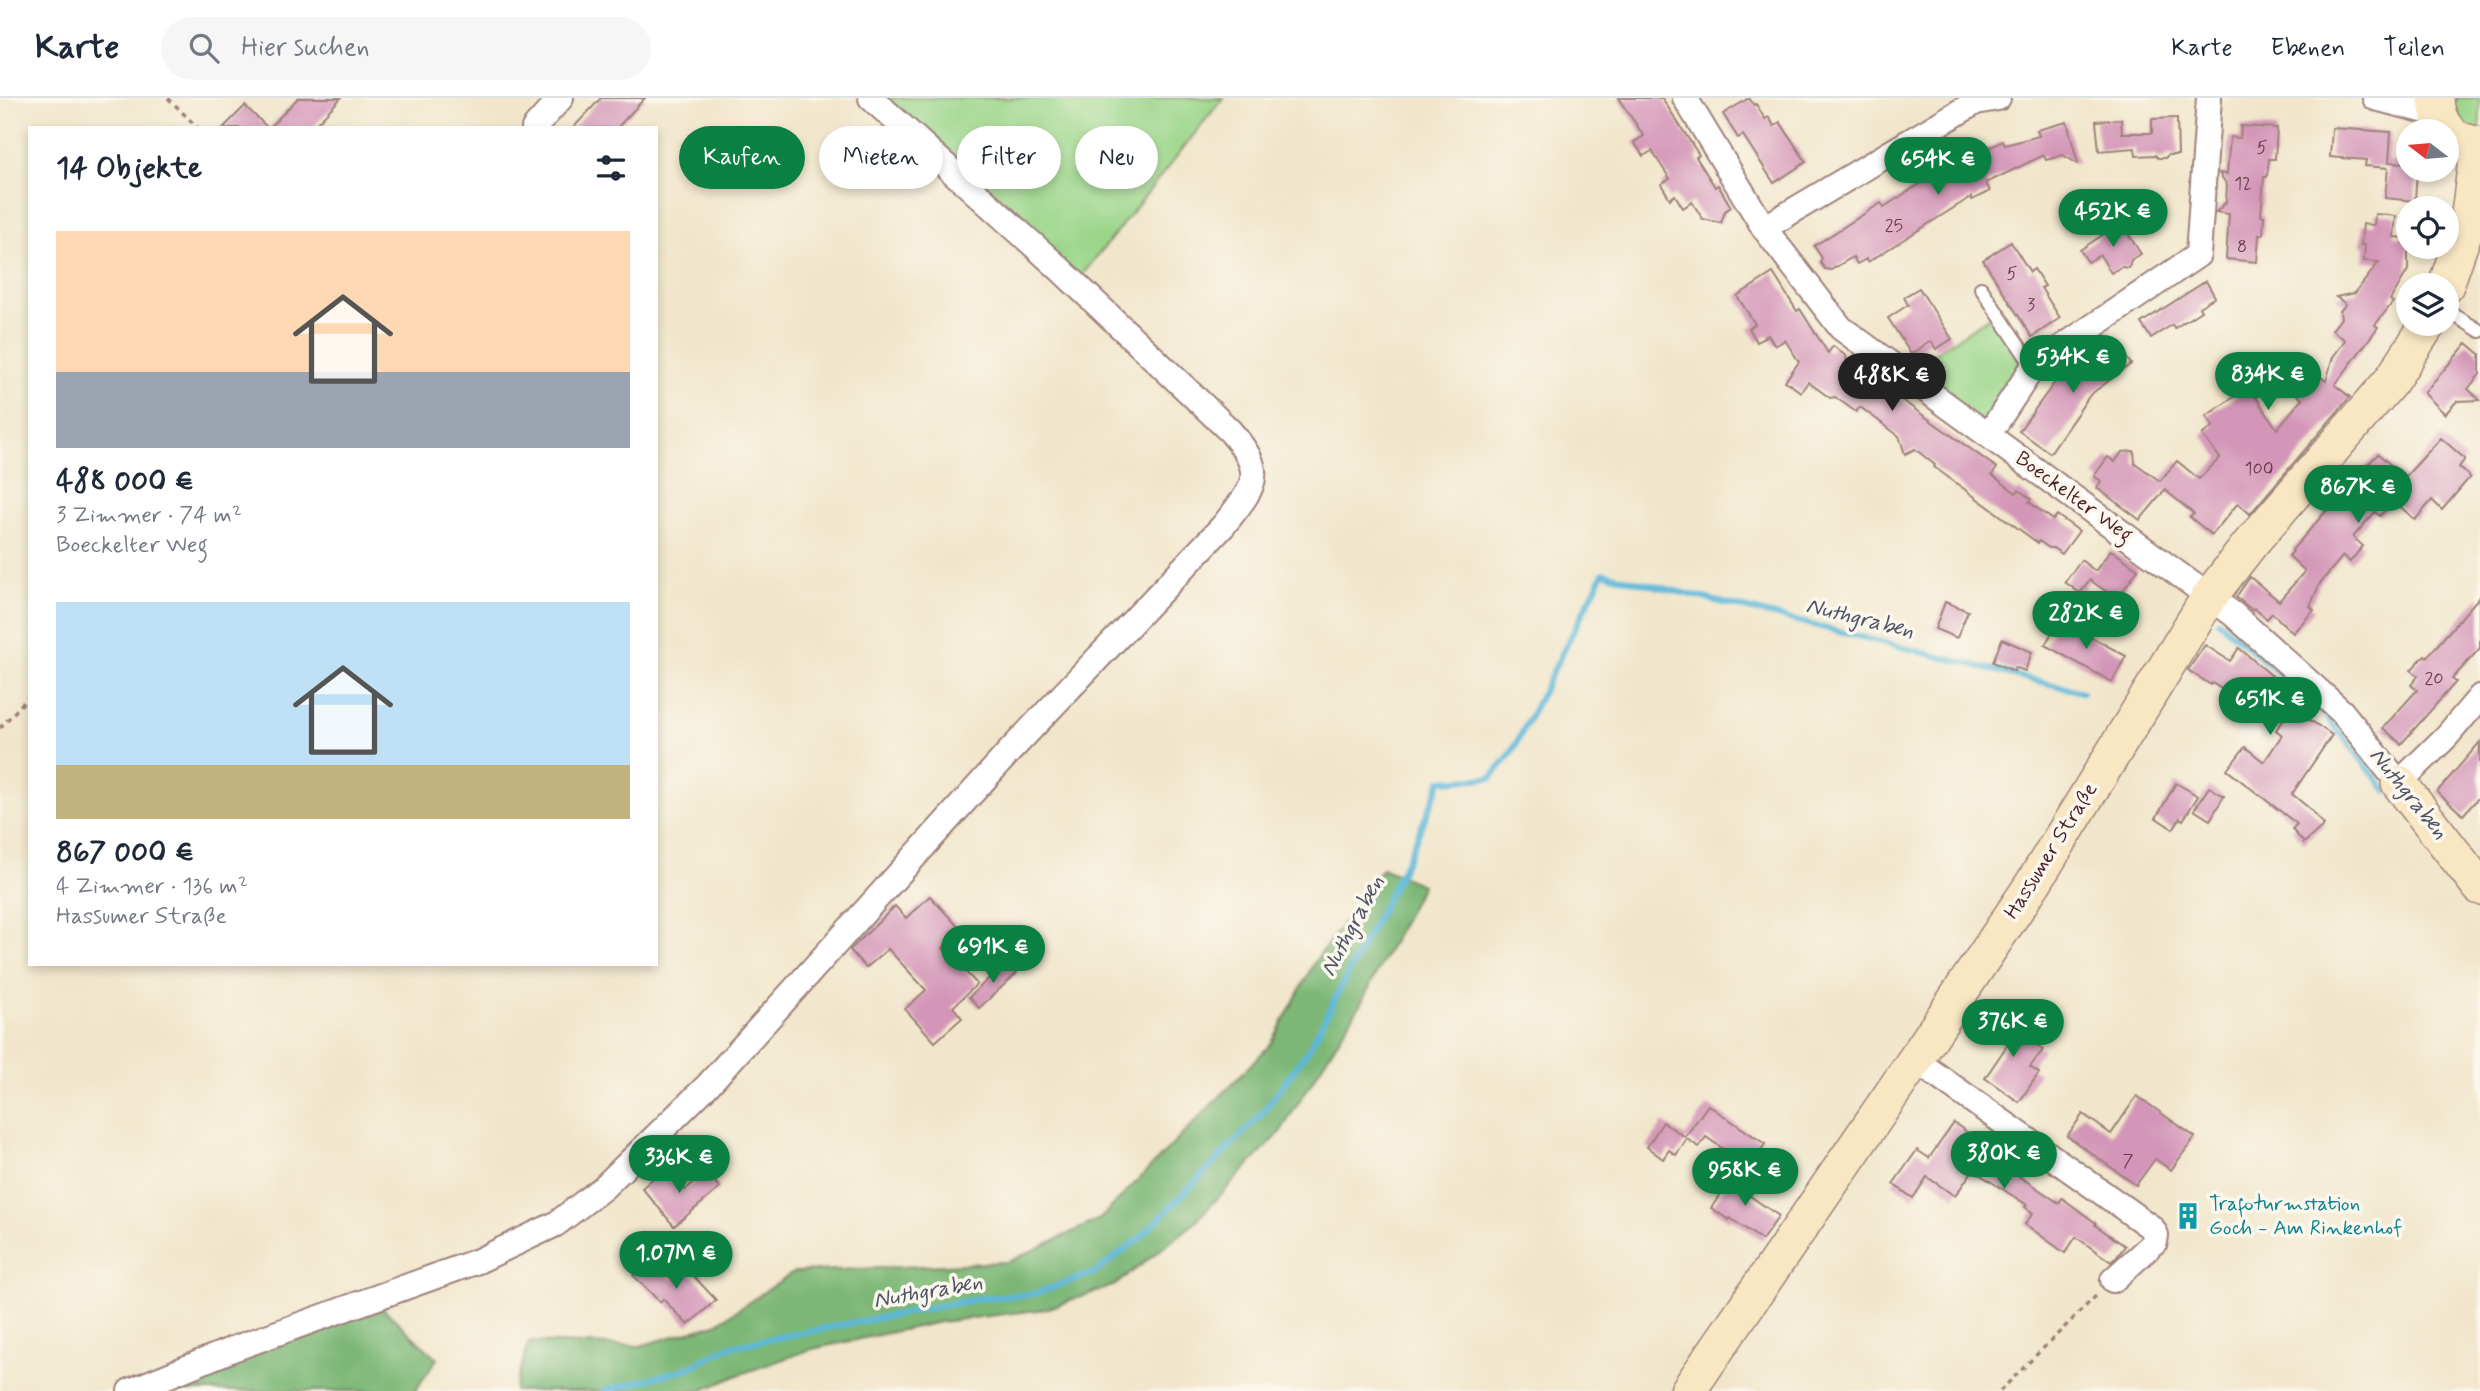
<!DOCTYPE html>
<html lang="de">
<meta charset="utf-8">
<style>
body{margin:0;font-family:Mynerve,sans-serif;background:#f6f6f7;color:#1f2937;height:100vh;display:flex;flex-direction:column;font-size:26px;white-space:nowrap}
*{box-sizing:border-box;margin:0}
p{font-size:23px;color:#747a83}
.icon{flex:none;width:38px;height:38px;fill:none;stroke:currentColor;stroke-width:2;stroke-linecap:round;stroke-linejoin:round}
.map{position:relative;flex:1;overflow:hidden}
.drawer{position:absolute;left:28px;top:28px;width:630px;height:840px;display:flex;flex-direction:column;background:#fff;border-radius:0px;box-shadow:0 4px 10px #0003}
.drawer>*{flex:none}
.banner{position:absolute;left:679px;top:28px;width:665px;height:63px;display:flex;gap:14px}
.needle{width:46px;rotate:286deg}
.tools{position:absolute;left:2396px;top:21px;display:grid;gap:14px}
.tools a{display:grid;place-items:center;width:63px;height:63px;border-radius:50%;background:#fff;box-shadow:0 4px 10px #0003;font-size:35px}
.price{position:absolute;translate:-50% -60px;padding:0 16px;border-radius:24px;background:#0b8043;color:#fff;font-size:23px;line-height:46px;filter:drop-shadow(0 2px 4px #0008)}
.price::after{content:'';position:absolute;left:50%;top:42px;width:21px;height:16px;margin-left:-10px;background:inherit;clip-path:polygon(0 0,100% 0,50% 100%)}
.price.on{background:#222;color:#fff}
ul{padding:0;list-style:none}
li{display:grid;align-content:center;gap:14px;height:371px;padding:0 28px}
li span{display:grid;place-items:center;height:217px;border-radius:0px;color:#555}
li>.icon{margin-inline-start:auto}
span .icon{width:126px;height:126px;fill:#fffc;stroke-width:1}
li b{font-size:30px}
h2{display:flex;justify-content:space-between;align-items:center;height:84px;padding:0 28px;font-size:30px}
.pill{padding:0 24px;border-radius:32px;background:#fff;box-shadow:0 4px 10px #0003;font-size:24px;line-height:63px}
.pill.on{background:#0b8043;color:#fff}
header{display:flex;align-items:center;gap:42px;box-sizing:border-box;height:98px;padding:0 35px;background:#fff;border-bottom:2px solid #e0e1e3}
header strong{font-size:33px}
nav{display:flex;gap:38px;margin-inline-start:auto;font-size:24px}
.search{width:490px;height:63px;background:#f6f6f7;display:flex;align-items:center;gap:18px;box-sizing:border-box;padding:0 24px;border-radius:38px;color:#747a83;font-size:26px}
.map>svg:first-child{display:block}
.green{fill:#9bd68a;stroke:#727a5a;stroke-width:2}
.forest{fill:#7cb776;stroke:#636b50;stroke-width:2}
.lines{fill:none;stroke-linecap:round;stroke-linejoin:round}
.stream{stroke:#5bb7d9;stroke-width:6}
.building{fill:#d496b8}
.lane-casing{stroke:#9e827b;stroke-width:16}
.street-casing{stroke:#9e827b;stroke-width:28}
.secondary-casing{stroke:#9e827b;stroke-width:38}
.path{stroke:#9e827b;stroke-width:3.5;stroke-dasharray:5 5;stroke-linecap:butt}
.lane{stroke:#fff;stroke-width:12}
.street{stroke:#fff;stroke-width:24}
.secondary{stroke:#f9e7c3;stroke-width:35}
.labels{text-anchor:middle;dominant-baseline:central;stroke-width:7;stroke-linejoin:round;paint-order:stroke}
.number-label{font-size:18px;fill:#6c3d4e}
.street-label{font-size:21px;fill:#4a1f2b;stroke:#fbf7ec}
.culture-label{font-size:21px;fill:#0d838f;stroke:#fbf7ec;text-anchor:start}
.water-label{font-size:23px;font-style:italic;fill:#505468;stroke:#fbf7ec}
</style>
<header>
<strong>Karte</strong>
<div class="search"><svg class="icon" aria-label="search" viewBox="0 0 24 24"><circle cx="10" cy="10" r="6"/><path d="M15 15l6 6"/></svg>Hier suchen</div>
<nav><a>Karte</a><a>Ebenen</a><a>Teilen</a></nav>
</header>
<div class="map">
<svg width="2480" height="1293" viewBox="0 0 2480 1293">
<rect width="100%" height="100%" fill="#fbf7ec"/>
<filter id="ink" filterUnits="userSpaceOnUse"><feTurbulence type="fractalNoise" baseFrequency=".0143" numOctaves="2"/><feDisplacementMap in="SourceGraphic" scale="14" xChannelSelector="R" yChannelSelector="G"/><feConvolveMatrix kernelMatrix="1 2 1 2 8 2 1 2 1" color-interpolation-filters="sRGB"/></filter>
<filter id="wash" filterUnits="userSpaceOnUse"><feTurbulence type="fractalNoise" baseFrequency=".00686" numOctaves="4" result="noise"/><feDisplacementMap in="SourceGraphic" scale="28" xChannelSelector="R" yChannelSelector="G"/><feGaussianBlur stdDeviation="1.57" result="paint"/><feColorMatrix in="noise" values="0 0 0 0 0 0 0 0 0 0 0 0 0 0 0 0 0 1.4 0 .05"/><feComposite in="paint" operator="in"/></filter>
<g filter="url(#wash)">
<rect width="100%" height="100%" fill="#f1e6cb"/>
<g class="green">
<path d="M871,0H1223L1075,186Z"/>
<path d="M2448,0H2480V34L2466,32Z"/>
<path d="M1997,214L2033,269L1989,336L1904,275Z"/>
</g>
<g class="forest">
<path d="M1382,770L1422,787L1360,907L1279,1036L1191,1128L1115,1187L1046,1211L940,1224L812,1251L738,1277L701,1293H514L529,1244L640,1248L716,1226L794,1174L1008,1164L1100,1121L1271,946L1314,865Z"/>
<path d="M373,1201L437,1261L415,1293H130Z"/>
</g>
<g class="lines">
<g class="stream">
<path d="M2218,523L2313,605L2342,637L2387,694"/>
<path d="M605,1293L689,1270L728,1249L982,1200L1034,1196L1096,1174L1141,1139L1260,1018L1309,951L1408,760L1441,683L1491,680L1512,654L1603,475L2082,594"/>
</g>
</g>
<g id="blocks">
<g class="building">
<path d="M298,0H341L312,30H269Z"/>
<path d="M601,0H645L617,30H573Z"/>
<path d="M1618,0H1662L1699,57L1696,59L1715,89L1718,87L1731,109L1725,113L1721,125L1703,121L1692,104L1683,110L1675,97L1670,101L1661,86L1670,81L1652,53L1643,58L1634,44L1644,38Z"/>
<path d="M1749,0L1754,7L1756,6L1765,21L1769,19L1774,28L1780,24L1806,64L1774,85L1743,37L1738,40L1723,16Z"/>
<path d="M245,8L268,30H223Z"/>
<path d="M2177,20L2178,57H2168L2165,60H2158L2155,57L2136,58L2135,50L2099,53L2096,23L2121,21L2122,35H2152V21Z"/>
<path d="M2067,24L2078,66L2063,57L2046,62L2044,57L1986,85L1990,93L1972,102L1971,99L1868,164L1866,161L1857,166L1853,159L1831,172L1825,171L1820,164L1822,160L1814,148L1881,105L1884,109L1923,84L1922,82L1935,73L1939,79L1972,58L2003,43L2005,47L2039,38L2037,32Z"/>
<path d="M2241,28L2277,30L2275,61H2269L2267,79H2264L2261,118H2264L2263,137H2259L2257,164L2226,161L2229,116L2216,114L2226,104L2227,87L2219,75L2227,76L2230,39L2240,40Z"/>
<path d="M2332,30L2391,34L2389,64L2408,65V72H2417L2415,103L2385,100L2388,70L2365,68L2366,62L2330,59Z"/>
<path d="M2375,116L2396,118L2394,139L2408,140V172L2390,202L2393,204L2375,227L2378,229L2335,287L2350,299L2250,416L2238,405L2212,437L2190,419L2194,416L2165,392L2140,422L2097,390L2101,383L2094,378L2108,359L2115,364L2122,354L2134,353L2135,365L2160,383L2177,363L2199,381L2220,360L2202,337L2213,328L2206,318L2249,289L2277,331L2302,301L2296,296L2315,274L2326,283L2333,259L2345,242L2332,232L2341,220L2340,213L2346,206L2336,199L2355,195L2379,164L2364,163L2365,147H2361L2363,126L2374,127Z"/>
<path d="M2121,125L2141,156L2131,162L2129,170L2121,169L2111,175L2100,157L2088,164L2080,152Z"/>
<path d="M2011,144L2030,174L2034,171L2045,188L2041,190L2060,220L2032,239L1983,162Z"/>
<path d="M1773,175L1797,213L1800,211L1828,255L1833,248L1846,258L1847,263L1997,370L1992,377L2016,395L2019,392L2031,401L2029,404L2053,422L2057,417L2079,433L2062,456L2053,450H2049L2039,443L2038,445L1934,369L1935,367L1915,351L1905,356L1899,338L1860,309L1856,314L1835,299L1830,300L1808,284L1801,294L1785,283L1799,264L1785,242L1775,248L1768,237L1757,244L1749,230L1755,226L1737,198Z"/>
<path d="M2206,183L2215,199L2199,209L2201,213L2184,224L2175,230L2172,227L2151,240L2141,225Z"/>
<path d="M1919,190L1952,241L1936,251L1931,243L1911,256L1888,220L1908,207L1904,199Z"/>
<path d="M2112,240L2131,266L2090,297L2050,355L2019,333L2061,276L2071,283L2091,255Z"/>
<path d="M2467,245L2480,256V276L2468,291L2480,302L2457,303L2445,316L2424,295Z"/>
<path d="M2441,340L2465,361L2459,369L2470,379L2442,412L2432,402L2415,422L2393,402L2380,418L2375,414L2353,439L2363,448L2350,464L2343,458L2320,485L2310,508L2314,512L2293,535L2272,515L2267,521L2254,510L2252,512L2236,499L2250,479L2279,503L2305,473L2289,458L2293,453L2292,452L2363,371L2378,356L2405,379Z"/>
<path d="M2111,452L2138,471L2117,501L2090,482L2080,495L2065,484L2081,462L2095,473Z"/>
<path d="M2480,498V550L2452,581L2456,584L2401,646L2383,630L2417,592L2411,587L2418,578L2411,572L2425,557L2427,559Z"/>
<path d="M1945,504L1968,513L1957,540L1935,531Z"/>
<path d="M2059,522L2126,558L2112,584L2045,547Z"/>
<path d="M2002,541L2032,554L2025,573L2015,569L2014,573L1993,564Z"/>
<path d="M2205,547L2230,563L2239,550L2310,610L2304,618L2332,637L2292,696L2310,711L2324,727L2304,745L2292,731L2297,726L2227,672L2245,649L2264,664L2282,637L2276,632L2289,613L2259,587L2246,607L2212,585L2211,587L2188,572Z"/>
<path d="M2480,644V698L2463,717L2437,694Z"/>
<path d="M2176,685L2198,698L2183,722L2180,720L2173,731L2156,720Z"/>
<path d="M2209,689L2224,698L2210,722L2194,712Z"/>
<path d="M930,798L962,833L943,850L977,886L953,909L962,920L935,944L905,911L926,892L888,851L866,870L850,852L895,808L906,820Z"/>
<path d="M1007,863L1017,875L979,910L969,899Z"/>
<path d="M1990,915L2005,925L2007,923L2043,952L2030,969L2039,975L2019,1004L1985,980L2008,946L1982,927Z"/>
<path d="M2137,998L2195,1039L2171,1072L2155,1061L2136,1087L2067,1038L2083,1016L2111,1036Z"/>
<path d="M1708,1007L1765,1046L1749,1069L1706,1039L1699,1049L1687,1041L1676,1057L1669,1052L1663,1061L1647,1049L1663,1024L1685,1039Z"/>
<path d="M1954,1025L2007,1062L2014,1069L2011,1073L2059,1105L2062,1100L2096,1125L2095,1127L2125,1148L2119,1156L2111,1164L2076,1139L2065,1155L2025,1126L2033,1115L2025,1109L2027,1107L1973,1072L1955,1098L1927,1079L1913,1100L1893,1086L1917,1052L1929,1060Z"/>
<path d="M666,1069L685,1092L706,1074L720,1090L674,1128L642,1090Z"/>
<path d="M1735,1076L1755,1090L1750,1098L1779,1118L1762,1142L1730,1120L1729,1122L1711,1110Z"/>
<path d="M650,1160L673,1182L686,1170L716,1202L688,1227L663,1201L660,1204L633,1177Z"/>
</g>
</g>
</g>
<g filter="url(#ink)">
<use href="#blocks" fill-opacity="0" stroke="#9e827b" stroke-width="2"/>
<g class="lines">
<defs>
<g id="lane">
<path d="M1981,190L2033,269"/>
<path d="M2446,212L2480,233"/>
</g>
<g id="street">
<path d="M1685,0L1764,130L1841,230L2233,516L2342,614L2399,685L2446,639L2480,599"/>
<path d="M2375,0L2437,16"/>
<path d="M534,30L561,0"/>
<path d="M1764,130L1976,4L1998,0"/>
<path d="M1989,336L2033,269L2198,157L2209,0"/>
<path d="M1915,962L2152,1130L2156,1137L2155,1144L2113,1182"/>
<path d="M130,1293L233,1251L478,1163L556,1126L604,1089L708,987L1009,654L1223,428C1255,387 1268,377 1230,333L1060,171L871,0"/>
</g>
<g id="secondary">
<path d="M2436,0C2437,27 2452,45 2480,46"/>
<path d="M2446,187L2468,124L2478,47"/>
<path d="M2399,685L2480,789"/>
<path d="M1688,1293L1915,962L2034,784L2209,499L2250,446L2391,283L2428,226"/>
</g>
</defs>
<use href="#lane" class="lane-casing"/>
<use href="#street" class="street-casing"/>
<use href="#secondary" class="secondary-casing"/>
<g class="path">
<path d="M168,0L198,30"/>
<path d="M0,630L30,597"/>
<path d="M2000,1293L2098,1196"/>
</g>
<use href="#lane" class="lane"/>
<use href="#street" class="street"/>
<use href="#secondary" class="secondary"/>
</g>
</g>
<defs>
<symbol id="building-bare" viewBox="-9 -9 18 18"><path d="M-4-6H4V6H1V3H-1V6H-4ZM-2.5-4.3h1.7v1.8h-1.7ZM.8-4.3h1.7v1.8H.8ZM-2.5-1h1.7V.8h-1.7ZM.8-1h1.7V.8H.8Z" fill="#0f9aa8" stroke="#fbf7ec" stroke-width="2.5" paint-order="stroke"/></symbol>
</defs>
<g fill-rule="evenodd">
<use href="#building-bare" x="2169" y="1099" width="38" height="38"/>
</g>
<g class="labels">
<g class="number-label">
<text x="2262" y="50">5</text>
<text x="2243" y="86">12</text>
<text x="1894" y="128">25</text>
<text x="2242" y="149">8</text>
<text x="2012" y="176">5</text>
<text x="2031" y="207">3</text>
<text x="2259" y="371">100</text>
<text x="2434" y="581">20</text>
<text x="2128" y="1063">7</text>
</g>
<g class="street-label">
<text transform="translate(2074 399) rotate(36)">Boeckelter Weg</text>
<text transform="translate(2051 753) rotate(-58)">Hassumer Straße</text>
</g>
<g class="culture-label">
<text x="2209" y="1106">Trafoturmstation<tspan x="2209" dy="24">Goch - Am Rinkenhof</tspan></text>
</g>
<g class="water-label">
<text transform="translate(1860 521) rotate(14)">Nuthgraben</text>
<text transform="translate(2408 696) rotate(51)">Nuthgraben</text>
<text transform="translate(1353 828) rotate(-62)">Nuthgraben</text>
<text transform="translate(928 1194) rotate(-10)">Nuthgraben</text>
</g>
</g>
</svg>
<div class="tools">
<a><svg class="needle" viewBox="-14 -14 28 28"><path d="M0-13l5 13h-10z" fill="#e53935"/><path d="M0 13l5-13h-10z" fill="#747a83"/></svg></a>
<a><svg class="icon" aria-label="locate" viewBox="0 0 24 24"><circle cx="12" cy="12" r="6"/><path d="M12 2v4M12 18v4M2 12h4M18 12h4"/></svg></a>
<a><svg class="icon" aria-label="layers" viewBox="0 0 24 24"><path d="M12 4l9 5-9 5-9-5zM3 14l9 5 9-5"/></svg></a>
</div>
<b class="price" style="left:1938px;top:99px">654K €</b>
<b class="price" style="left:2113px;top:151px">452K €</b>
<b class="price" style="left:2073px;top:297px">534K €</b>
<b class="price" style="left:2268px;top:314px">834K €</b>
<b class="price on" style="left:1892px;top:315px">488K €</b>
<b class="price" style="left:2358px;top:427px">867K €</b>
<b class="price" style="left:2086px;top:553px">282K €</b>
<b class="price" style="left:2270px;top:639px">651K €</b>
<b class="price" style="left:993px;top:887px">691K €</b>
<b class="price" style="left:2013px;top:961px">376K €</b>
<b class="price" style="left:2004px;top:1093px">380K €</b>
<b class="price" style="left:679px;top:1097px">336K €</b>
<b class="price" style="left:1745px;top:1110px">958K €</b>
<b class="price" style="left:676px;top:1193px">1.07M €</b>
<div class="banner">
<a class="pill on">Kaufen</a>
<a class="pill">Mieten</a>
<a class="pill">Filter</a>
<a class="pill">Neu</a>
</div>
<section class="drawer">
<h2>14 Objekte<svg class="icon" aria-label="filters" viewBox="0 0 24 24"><path d="M4 7h16M4 17h16"/><circle cx="9" cy="7" r="2"/><circle cx="15" cy="17" r="2"/></svg></h2>
<ul>
<li><span style="background:linear-gradient(#ffd9b3 65%,#9aa5b1 0)"><svg class="icon" aria-label="home" viewBox="0 0 24 24"><path d="M3 11l9-7 9 7M6 9v11h12V9"/></svg></span><div><b>488 000 €</b><p>3 Zimmer · 74 m²</p><p>Boeckelter Weg</p></div></li>
<li><span style="background:linear-gradient(#bfe0f5 75%,#c2b280 0)"><svg class="icon" aria-label="home" viewBox="0 0 24 24"><path d="M3 11l9-7 9 7M6 9v11h12V9"/></svg></span><div><b>867 000 €</b><p>4 Zimmer · 136 m²</p><p>Hassumer Straße</p></div></li>
</ul>
</section>
</div>
